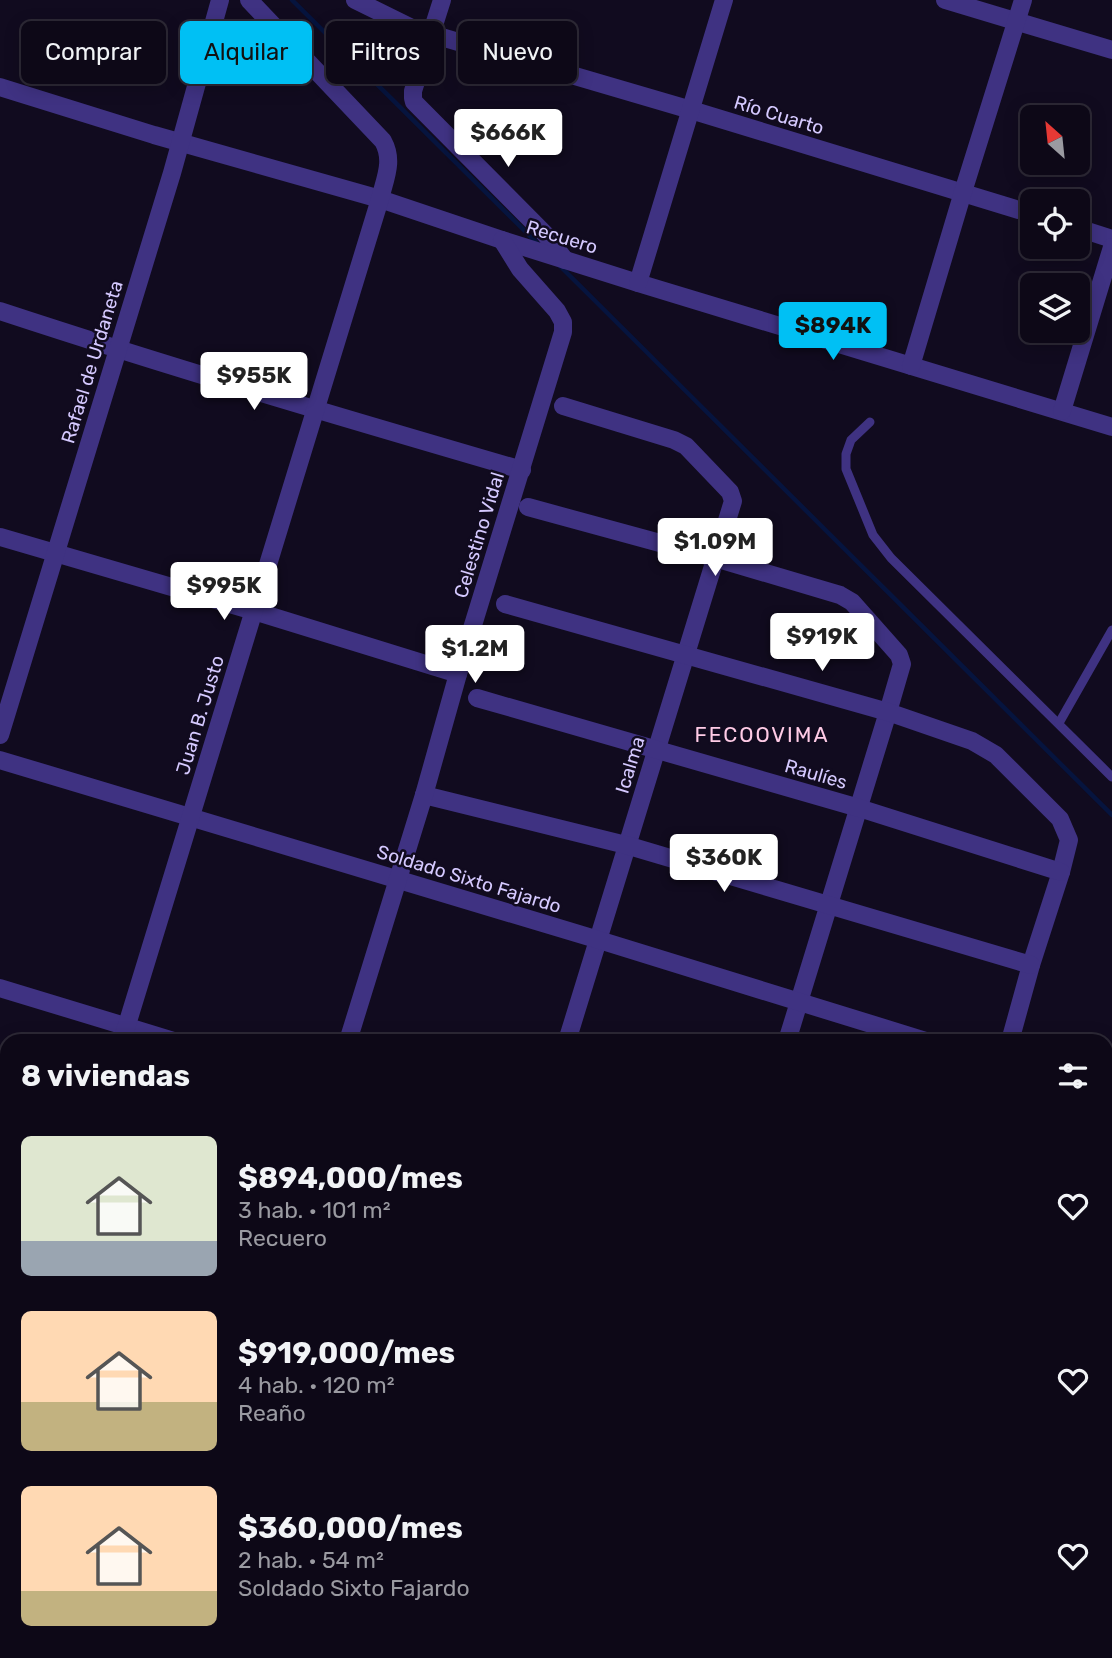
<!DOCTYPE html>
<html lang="es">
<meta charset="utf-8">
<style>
body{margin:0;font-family:Rubik,sans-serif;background:#161120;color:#f1f3f6;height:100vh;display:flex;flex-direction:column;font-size:26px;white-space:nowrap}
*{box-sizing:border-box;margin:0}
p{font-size:23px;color:#9a9aa1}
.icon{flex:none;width:38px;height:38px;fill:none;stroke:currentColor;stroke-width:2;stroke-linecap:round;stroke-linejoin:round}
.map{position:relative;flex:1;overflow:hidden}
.drawer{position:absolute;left:0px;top:1034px;width:1113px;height:625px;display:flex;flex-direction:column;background:#0d0817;border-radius:21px 21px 0 0;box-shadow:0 4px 18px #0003,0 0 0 2px #2d2936}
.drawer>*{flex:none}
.top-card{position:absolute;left:21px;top:21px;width:700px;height:63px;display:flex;gap:14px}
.needle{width:46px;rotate:333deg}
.fabs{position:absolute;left:1020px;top:105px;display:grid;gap:14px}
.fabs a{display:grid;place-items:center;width:70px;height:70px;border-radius:10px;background:#0d0817;box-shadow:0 4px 18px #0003,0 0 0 2px #2d2936;font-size:35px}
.price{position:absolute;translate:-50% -60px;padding:0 16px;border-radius:7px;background:#fff;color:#222;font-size:23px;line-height:46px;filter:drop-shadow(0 2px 4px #0008)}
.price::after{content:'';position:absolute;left:50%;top:42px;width:21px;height:16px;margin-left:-10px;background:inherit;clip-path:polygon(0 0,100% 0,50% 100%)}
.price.on{background:#00c0f4;color:#111}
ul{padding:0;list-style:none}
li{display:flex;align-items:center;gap:21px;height:175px;padding:0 21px}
li span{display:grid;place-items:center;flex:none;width:196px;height:140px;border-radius:10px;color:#555}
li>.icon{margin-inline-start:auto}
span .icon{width:84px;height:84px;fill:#fffc;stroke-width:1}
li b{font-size:30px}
h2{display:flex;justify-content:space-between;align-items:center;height:84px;padding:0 21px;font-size:30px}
.pill{padding:0 24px;border-radius:10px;background:#0d0817;box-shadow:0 4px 18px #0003,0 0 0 2px #2d2936;font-size:24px;line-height:63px}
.pill.on{background:#00c0f4;color:#111}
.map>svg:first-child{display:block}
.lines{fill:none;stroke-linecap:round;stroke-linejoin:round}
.stream{stroke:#06143e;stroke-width:4.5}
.service{stroke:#3f3282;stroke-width:9}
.minor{stroke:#3f3282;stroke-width:18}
.labels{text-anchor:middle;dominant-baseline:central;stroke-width:5;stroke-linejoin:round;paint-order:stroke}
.street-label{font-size:19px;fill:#d5c9ff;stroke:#110b1f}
.neighbourhood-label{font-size:21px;letter-spacing:2px;fill:#ffcbe6;stroke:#110b1f}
</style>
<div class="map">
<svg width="1112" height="1658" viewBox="0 0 1112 1658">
<rect width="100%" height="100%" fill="#110b1f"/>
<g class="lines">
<g class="stream">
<path d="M292,0L538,244"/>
<path d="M559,265L1112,815"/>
</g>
<g class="service">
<path d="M870,422L851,440L846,454V469L873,535L891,558L1112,777"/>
<path d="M1059,723L1112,630"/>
</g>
<g class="minor">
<path d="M355,0L414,29L691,110L1032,214"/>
<path d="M442,0L413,91V98L414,102L545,234L565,260"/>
<path d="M945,0L1112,50"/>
<path d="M0,87L154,135L380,199L502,240L638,283L1112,427"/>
<path d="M1078,228L1112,239"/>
<path d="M638,283L724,0"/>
<path d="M0,311C173,368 347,419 522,470"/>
<path d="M911,366L963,192L1023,0"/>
<path d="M563,406L674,440L686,446L730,492L733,501L567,1041"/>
<path d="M1062,411L1112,247"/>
<path d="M528,507L715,558L840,595L852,602L899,655L902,664L888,712L787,1041"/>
<path d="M0,537L254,611L458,674"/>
<path d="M505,604L888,712L972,741L996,755L1060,819L1069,840L1061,872L1031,965L1010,1041"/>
<path d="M477,698L859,808L1061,872"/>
<path d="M0,735L172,173L220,0"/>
<path d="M0,760L599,940L926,1041"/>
<path d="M424,795L626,845L1031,965"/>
<path d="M0,988L174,1041"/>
<path d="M122,1041L380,199C385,178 394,161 383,141L249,0"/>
<path d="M348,1041L424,795L458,674L563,332V322L557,311L520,269L502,240"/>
<path d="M1106,1096L1112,1098"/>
<path d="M0,1215L7,1217"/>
<path d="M1106,1324L1112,1326"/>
<path d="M0,1404L7,1406"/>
<path d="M1106,1445L1112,1425"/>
<path d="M0,1452L7,1430"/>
<path d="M1106,1550L1112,1552"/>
<path d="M0,1582L7,1584"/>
<path d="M239,1652L258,1658"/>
<path d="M815,1652L834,1658"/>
<path d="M157,1658L159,1652"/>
<path d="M378,1658L380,1652"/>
<path d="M601,1658L603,1652"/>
<path d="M1039,1658L1041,1652"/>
</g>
</g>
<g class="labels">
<g class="street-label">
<text transform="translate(779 115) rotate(17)">Río Cuarto</text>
<text transform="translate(562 237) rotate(17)">Recuero</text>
<text transform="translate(92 362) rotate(-73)">Rafael de Urdaneta</text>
<text transform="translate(479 535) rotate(-73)">Celestino Vidal</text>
<text transform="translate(200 715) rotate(-73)">Juan B. Justo</text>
<text transform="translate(630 765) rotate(-73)">Icalma</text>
<text transform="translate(816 774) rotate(16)">Raulíes</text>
<text transform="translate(469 879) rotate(17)">Soldado Sixto Fajardo</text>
</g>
<g class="neighbourhood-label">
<text x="762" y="734">FECOOVIMA</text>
</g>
</g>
</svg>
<div class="fabs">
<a><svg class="needle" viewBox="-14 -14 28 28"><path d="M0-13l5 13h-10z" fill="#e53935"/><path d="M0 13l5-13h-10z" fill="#9a9aa1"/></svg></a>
<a><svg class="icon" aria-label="locate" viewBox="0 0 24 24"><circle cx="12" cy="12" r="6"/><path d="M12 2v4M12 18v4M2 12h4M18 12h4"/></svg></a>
<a><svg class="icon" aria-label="layers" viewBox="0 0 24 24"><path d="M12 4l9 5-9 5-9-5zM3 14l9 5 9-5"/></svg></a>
</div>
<b class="price" style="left:508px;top:169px">$666K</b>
<b class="price on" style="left:833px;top:362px">$894K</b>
<b class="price" style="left:254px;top:412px">$955K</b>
<b class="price" style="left:715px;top:578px">$1.09M</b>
<b class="price" style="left:224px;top:622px">$995K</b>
<b class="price" style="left:822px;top:673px">$919K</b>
<b class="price" style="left:475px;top:685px">$1.2M</b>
<b class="price" style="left:724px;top:894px">$360K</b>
<div class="top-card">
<a class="pill">Comprar</a>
<a class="pill on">Alquilar</a>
<a class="pill">Filtros</a>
<a class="pill">Nuevo</a>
</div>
<section class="drawer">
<h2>8 viviendas<svg class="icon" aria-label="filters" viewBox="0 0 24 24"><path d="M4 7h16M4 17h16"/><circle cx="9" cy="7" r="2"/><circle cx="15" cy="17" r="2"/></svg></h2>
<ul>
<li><span style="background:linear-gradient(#dfe7d0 75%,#9aa5b1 0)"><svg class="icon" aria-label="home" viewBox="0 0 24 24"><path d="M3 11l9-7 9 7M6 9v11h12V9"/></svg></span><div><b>$894,000/mes</b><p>3 hab. · 101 m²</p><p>Recuero</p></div><svg class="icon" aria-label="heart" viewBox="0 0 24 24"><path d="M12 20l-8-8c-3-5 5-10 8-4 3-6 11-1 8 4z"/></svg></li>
<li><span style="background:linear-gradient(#ffd9b3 65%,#c2b280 0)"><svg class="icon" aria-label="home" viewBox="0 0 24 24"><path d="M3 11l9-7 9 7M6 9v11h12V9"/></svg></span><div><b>$919,000/mes</b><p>4 hab. · 120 m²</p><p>Reaño</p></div><svg class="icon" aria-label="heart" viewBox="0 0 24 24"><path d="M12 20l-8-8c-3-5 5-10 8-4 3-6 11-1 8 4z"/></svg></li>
<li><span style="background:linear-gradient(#ffd9b3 75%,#c2b280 0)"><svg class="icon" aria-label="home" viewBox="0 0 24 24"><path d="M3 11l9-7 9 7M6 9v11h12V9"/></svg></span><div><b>$360,000/mes</b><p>2 hab. · 54 m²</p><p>Soldado Sixto Fajardo</p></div><svg class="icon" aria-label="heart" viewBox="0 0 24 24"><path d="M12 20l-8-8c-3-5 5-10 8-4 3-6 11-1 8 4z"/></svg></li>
</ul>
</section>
</div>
